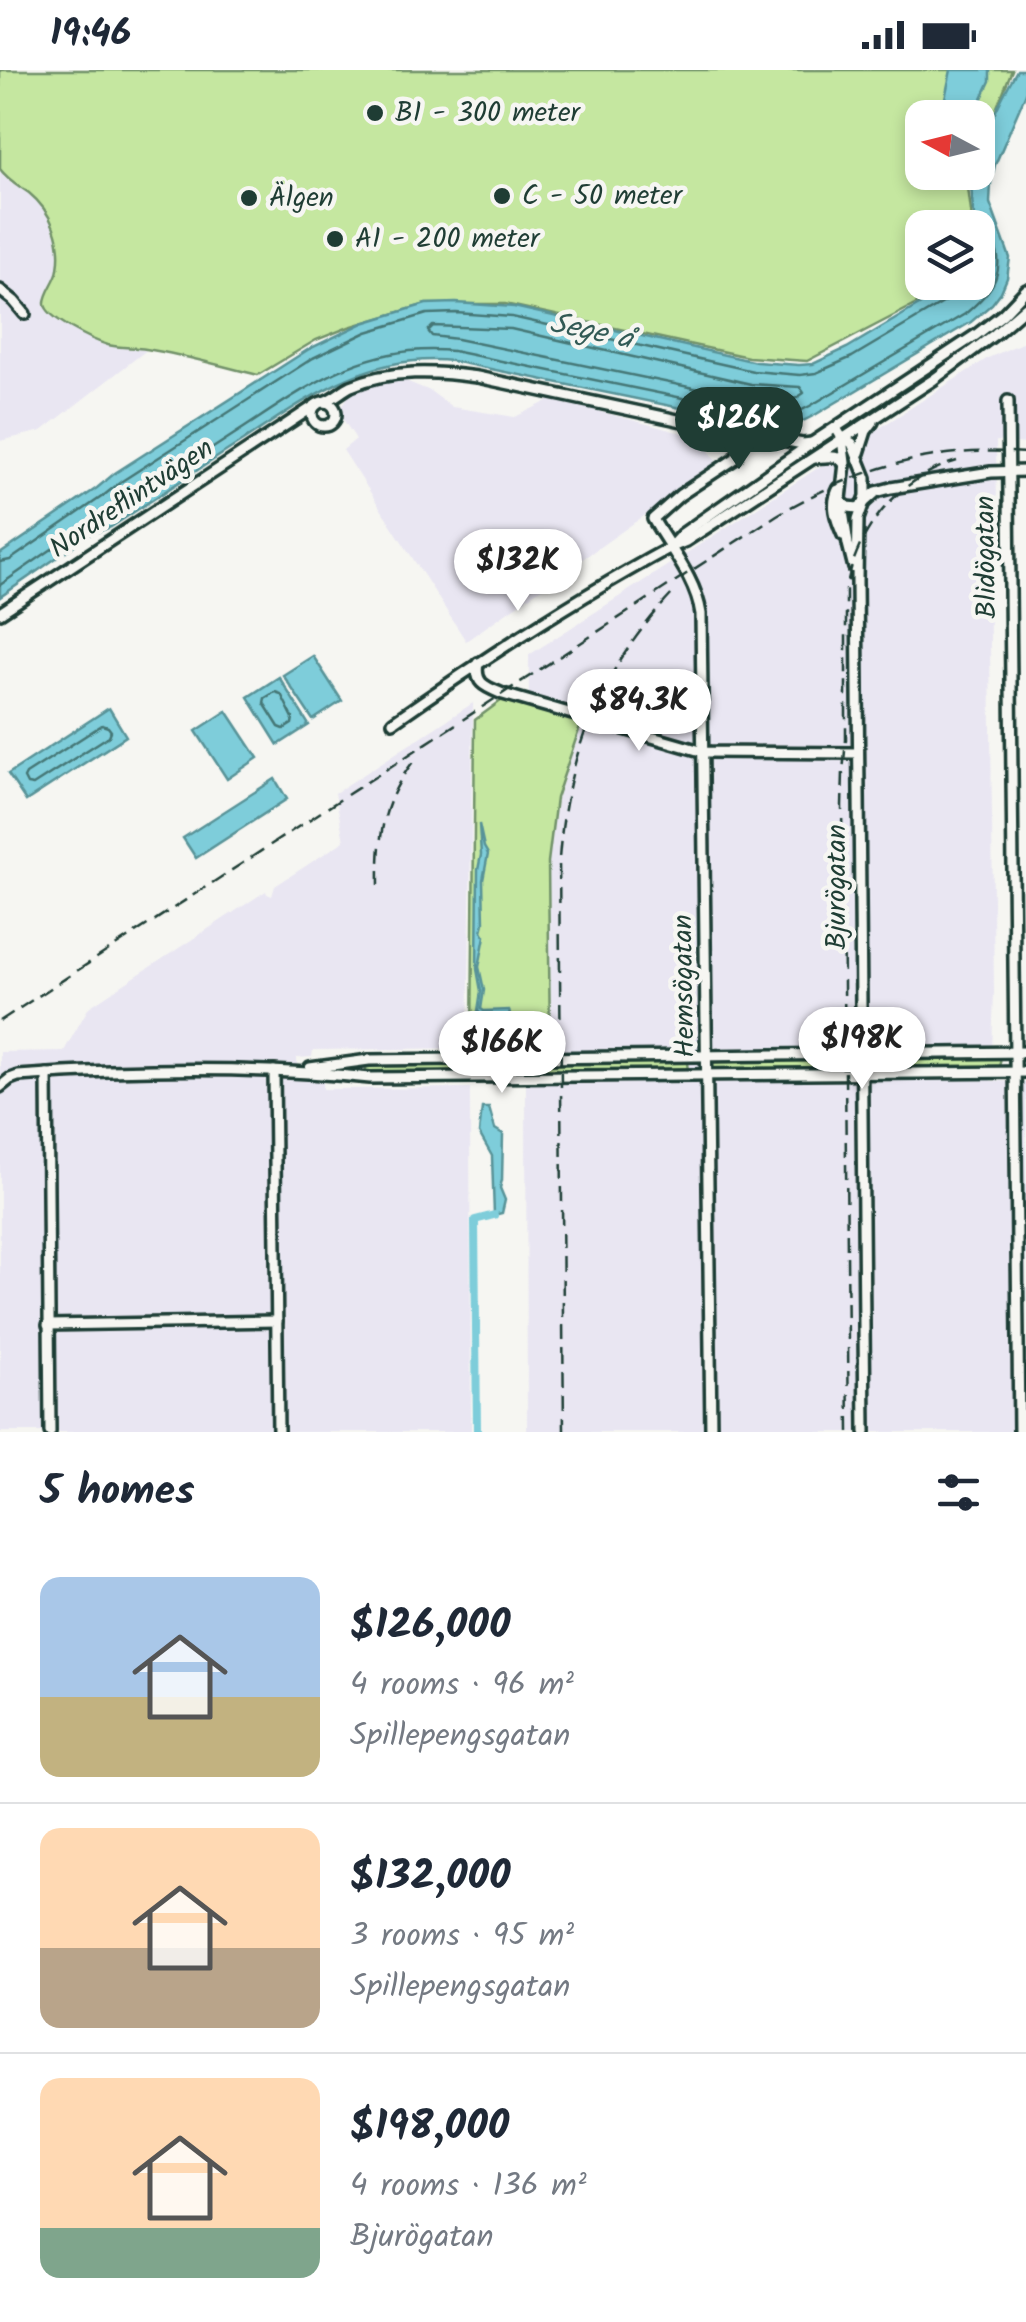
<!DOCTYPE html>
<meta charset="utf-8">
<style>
body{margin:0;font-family:Kalam,sans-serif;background:#f6f6f7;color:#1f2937;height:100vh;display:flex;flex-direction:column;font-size:38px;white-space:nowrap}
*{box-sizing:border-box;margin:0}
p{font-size:32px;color:#747a83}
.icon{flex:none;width:55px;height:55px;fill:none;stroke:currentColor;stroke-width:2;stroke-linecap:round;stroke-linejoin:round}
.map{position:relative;height:1362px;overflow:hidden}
.side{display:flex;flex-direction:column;background:#fff;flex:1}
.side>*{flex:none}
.needle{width:65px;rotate:277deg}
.fabs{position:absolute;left:905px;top:30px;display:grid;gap:20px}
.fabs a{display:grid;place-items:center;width:90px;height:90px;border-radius:20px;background:#fff;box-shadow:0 5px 15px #0003;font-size:50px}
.price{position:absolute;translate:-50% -85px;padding:0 22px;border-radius:35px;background:#fff;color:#222;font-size:32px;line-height:65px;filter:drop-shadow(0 2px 5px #0008)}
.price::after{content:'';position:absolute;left:50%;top:60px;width:30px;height:22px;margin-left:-15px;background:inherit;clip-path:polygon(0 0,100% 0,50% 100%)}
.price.current{background:#1f3d34;color:#fff}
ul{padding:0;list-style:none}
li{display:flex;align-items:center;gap:30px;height:250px;padding:0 40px}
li+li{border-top:2px solid #e0e1e3}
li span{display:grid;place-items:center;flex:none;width:280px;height:200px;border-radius:20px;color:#555}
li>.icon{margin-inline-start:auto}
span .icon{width:120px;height:120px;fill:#fffc;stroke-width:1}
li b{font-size:42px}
h2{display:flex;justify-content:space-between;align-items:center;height:120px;padding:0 40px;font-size:42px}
.status{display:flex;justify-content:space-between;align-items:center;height:70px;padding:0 50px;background:#fff;direction:ltr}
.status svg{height:28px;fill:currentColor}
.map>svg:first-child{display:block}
.built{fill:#e9e6f2}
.green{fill:#c5e7a0;stroke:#72926a;stroke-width:2.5}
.water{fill:#7ecdda;stroke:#589398;stroke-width:2.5}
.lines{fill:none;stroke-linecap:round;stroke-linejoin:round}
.shore{stroke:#457776;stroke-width:2.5}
.canal{stroke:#7ecdda;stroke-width:8}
.minor-casing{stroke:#1f3d34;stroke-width:16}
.minor{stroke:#f6f6f2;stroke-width:9}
.rail{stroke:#1f3d34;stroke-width:2.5;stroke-dasharray:15 8;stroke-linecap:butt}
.poi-dot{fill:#1f3d34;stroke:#f6f6f2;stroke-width:4}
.labels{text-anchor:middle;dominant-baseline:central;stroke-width:9;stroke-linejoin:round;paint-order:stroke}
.poi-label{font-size:28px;fill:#1f3d34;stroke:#f6f6f2;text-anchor:start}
.street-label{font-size:28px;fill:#1f3d34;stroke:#f6f6f2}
.water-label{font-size:30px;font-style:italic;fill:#325a55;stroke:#f6f6f2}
</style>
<div class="status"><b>19:46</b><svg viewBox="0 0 49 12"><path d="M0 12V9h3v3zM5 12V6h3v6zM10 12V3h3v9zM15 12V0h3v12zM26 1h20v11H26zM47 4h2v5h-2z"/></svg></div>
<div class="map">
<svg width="1026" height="1362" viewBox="0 0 1026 1362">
<rect width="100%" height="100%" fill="#f6f6f2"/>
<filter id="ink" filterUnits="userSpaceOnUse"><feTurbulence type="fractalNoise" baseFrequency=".01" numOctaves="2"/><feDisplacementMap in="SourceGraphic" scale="20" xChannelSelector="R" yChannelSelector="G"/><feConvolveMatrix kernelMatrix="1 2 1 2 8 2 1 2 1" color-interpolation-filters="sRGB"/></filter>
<g filter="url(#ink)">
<g class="built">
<path d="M0,99L8,109L30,124L47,141L53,156L59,179L58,201L54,212V247L107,274L148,279L42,361L0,371Z"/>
<path d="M1026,271V374L996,371L997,437L989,485L994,922L991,1011L1026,1012V1362H527L526,1022L529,585L988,288Z"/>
<path d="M396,307L430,321L452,337L515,347L552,329L693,366L701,370L716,390L715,397L676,419L658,436L466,571L343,380L356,369L342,348V337L350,323L372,312Z"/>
<path d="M473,633L468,978L313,980L312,987L297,988V1010H323V1019L470,1018L471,1362H0V982L64,981L89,937L266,821L267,824L272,826L275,816L344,771L335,723Z"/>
</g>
<g class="green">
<path d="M0,0H1012L978,84V48H922V102L970,103L967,110L973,157L922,158V212L949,213L926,229L807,291L748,287L505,234H426L349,257L316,270L258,305C221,296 184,285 146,279C134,277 120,278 108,275C94,271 46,248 45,234C44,223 57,210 58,199C63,170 51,141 29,123C18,115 8,110 0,99Z"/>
<path d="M502,630L526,634L582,651L556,728L548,792L550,974H472L475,650Z"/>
<path d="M1001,986L999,998L863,1000V987Z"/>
<path d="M839,988L838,1000L712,1002V990Z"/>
<path d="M522,992V1003H366V994Z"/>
<path d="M546,992H687L688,1002L545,1003Z"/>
</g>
<g class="water">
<path d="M951,0H990V11L973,47H941Z"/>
<path d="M1017,0H1026V23L995,95L991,113L990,133L1010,188L1007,208L1001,222L992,234L971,252L815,345L797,354L739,350L452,291C367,283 308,328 241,372C197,400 154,429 111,457L82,467L72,477L0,527V484L97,418L115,403L309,279L363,253L426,234L456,233L514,237L756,292L799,295L813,294L847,278L956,213L978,212L980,183L978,158L973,141L971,114L974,103L978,102C978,72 1002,27 1017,0Z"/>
<path d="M313,586L342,631L313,650L283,605Z"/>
<path d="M279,607L309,655L278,675L248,627Z"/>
<path d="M109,638L126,666L26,731L8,704Z"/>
<path d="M227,641L258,688L227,709L196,661Z"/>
<path d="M275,709L287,729L196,788L183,768Z"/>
<path d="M479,754L484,777L488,784L483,810L484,853L482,861L485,866L479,897L484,920L481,939L484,941L509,940L512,956L508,967L495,966L488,969L478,955L483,949L478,941L481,921L477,899L478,800L481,785Z"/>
<path d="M482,1038H489L495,1059L503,1064L502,1110L500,1118L505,1130L502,1143L494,1145L492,1086L479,1063Z"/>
</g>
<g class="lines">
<g class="shore">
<path d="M433,256L511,259L751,314L800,317L804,323L792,331L742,328L457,269L432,266L428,261Z"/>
<path d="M0,492L10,490L103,426L122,411L313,288L367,262L427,244L456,243L512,247L753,301L800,305L816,303L852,287L953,227L959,221L961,212"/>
<path d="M0,515L65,470L78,458L107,447C150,419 193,391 236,363C307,317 364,272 453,281L741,340L794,344L810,336L965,244C994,220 1009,200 990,163L985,162L978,167"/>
<path d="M275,622L281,624L293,648L292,654L284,659L279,657L264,633L265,628Z"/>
<path d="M102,655L108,657L111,661L109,666L33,715L27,714L24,708L26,704Z"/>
</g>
<path class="canal" d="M477,1362L475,1150L494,1145"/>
<defs>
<g id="minor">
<path d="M0,220L14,231L25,244"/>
<path d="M1008,331L1019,1362"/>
<circle cx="324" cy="344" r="12"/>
<path d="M323,332C334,329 341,321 351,316C391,299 436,301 477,307L715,358L803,374L812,373"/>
<path d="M836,358L842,368L852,373L866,408V426L858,449L857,511L865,1362"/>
<path d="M842,368L845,393L841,429L848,474L854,498"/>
<path d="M859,383L866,361L873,352"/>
<path d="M815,388C827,387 840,383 845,396"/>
<path d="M839,418C830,434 836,449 843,465"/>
<path d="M842,433L848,437L858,438L876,422L891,418L991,402L1026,401"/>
<path d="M671,476L682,464L812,373L976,265L1003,244L1026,220"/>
<path d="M0,543L316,335"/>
<path d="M478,593C474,614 486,617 503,624L704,682L858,683"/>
<path d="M393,652C483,589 573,530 669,478L686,471L933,310L995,264L1026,237"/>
<path d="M310,998L369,990L1026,982"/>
<path d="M274,1001L278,1362"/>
<path d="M47,1004L50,1362"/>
<path d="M0,1017L10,1009L18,1006C135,998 254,996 370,1008L1026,1002"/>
<path d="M48,1255L277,1251"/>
<path d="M711,1362L701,544C696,509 670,479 653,449L680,425L736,388L740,377V363"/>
</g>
</defs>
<use href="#minor" class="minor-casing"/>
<use href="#minor" class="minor"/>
<g class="rail">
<path d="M379,815C378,764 383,729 416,688"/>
<path d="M0,951L777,445C855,399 935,375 1026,383"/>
<path d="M564,1362L559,789C567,683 600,600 673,523"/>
<path d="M849,1362L842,736L843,702L846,670V520C856,460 898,408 957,391"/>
</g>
</g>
</g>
<g class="poi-dot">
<circle cx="375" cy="43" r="10"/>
<circle cx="502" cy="126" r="10"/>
<circle cx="249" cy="128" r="10"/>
<circle cx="335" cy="169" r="10"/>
</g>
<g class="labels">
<g class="poi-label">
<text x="395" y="43">B1 - 300 meter</text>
<text x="522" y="126">C - 50 meter</text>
<text x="269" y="128">Älgen</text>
<text x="355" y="169">A1 - 200 meter</text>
</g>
<g class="street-label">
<text transform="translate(132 429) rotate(-34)">Nordreflintvägen</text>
<text transform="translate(987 487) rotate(-91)">Blidögatan</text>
<text transform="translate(837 817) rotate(-90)">Bjurögatan</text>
<text transform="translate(685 916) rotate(-91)">Hemsögatan</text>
</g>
<g class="water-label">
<text transform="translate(591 262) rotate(12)">Sege å</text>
</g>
</g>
</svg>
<div class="fabs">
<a><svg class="needle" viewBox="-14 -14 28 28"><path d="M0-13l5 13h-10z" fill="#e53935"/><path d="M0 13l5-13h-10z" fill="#747a83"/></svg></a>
<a><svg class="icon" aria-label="layers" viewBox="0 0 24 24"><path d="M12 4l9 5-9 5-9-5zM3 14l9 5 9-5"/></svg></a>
</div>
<b class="price current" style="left:739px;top:402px">$126K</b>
<b class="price" style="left:518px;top:544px">$132K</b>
<b class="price" style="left:639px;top:684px">$84.3K</b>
<b class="price" style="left:862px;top:1022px">$198K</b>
<b class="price" style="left:502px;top:1026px">$166K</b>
</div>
<section class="side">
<h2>5 homes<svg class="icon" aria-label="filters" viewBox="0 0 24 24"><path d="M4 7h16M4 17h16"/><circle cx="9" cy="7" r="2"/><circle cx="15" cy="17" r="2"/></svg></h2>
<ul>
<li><span style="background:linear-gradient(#a9c7e8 60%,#c2b280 0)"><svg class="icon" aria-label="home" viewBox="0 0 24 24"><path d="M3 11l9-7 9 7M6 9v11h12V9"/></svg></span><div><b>$126,000</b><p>4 rooms · 96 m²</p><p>Spillepengsgatan</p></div></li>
<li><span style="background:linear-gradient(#ffd9b3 60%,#b9a48a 0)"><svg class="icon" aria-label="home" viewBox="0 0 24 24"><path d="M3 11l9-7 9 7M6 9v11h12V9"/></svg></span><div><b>$132,000</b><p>3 rooms · 95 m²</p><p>Spillepengsgatan</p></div></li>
<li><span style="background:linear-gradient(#ffd9b3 75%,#7fa58c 0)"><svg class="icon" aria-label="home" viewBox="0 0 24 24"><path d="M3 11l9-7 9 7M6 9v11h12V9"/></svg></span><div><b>$198,000</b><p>4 rooms · 136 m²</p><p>Bjurögatan</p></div></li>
</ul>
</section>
